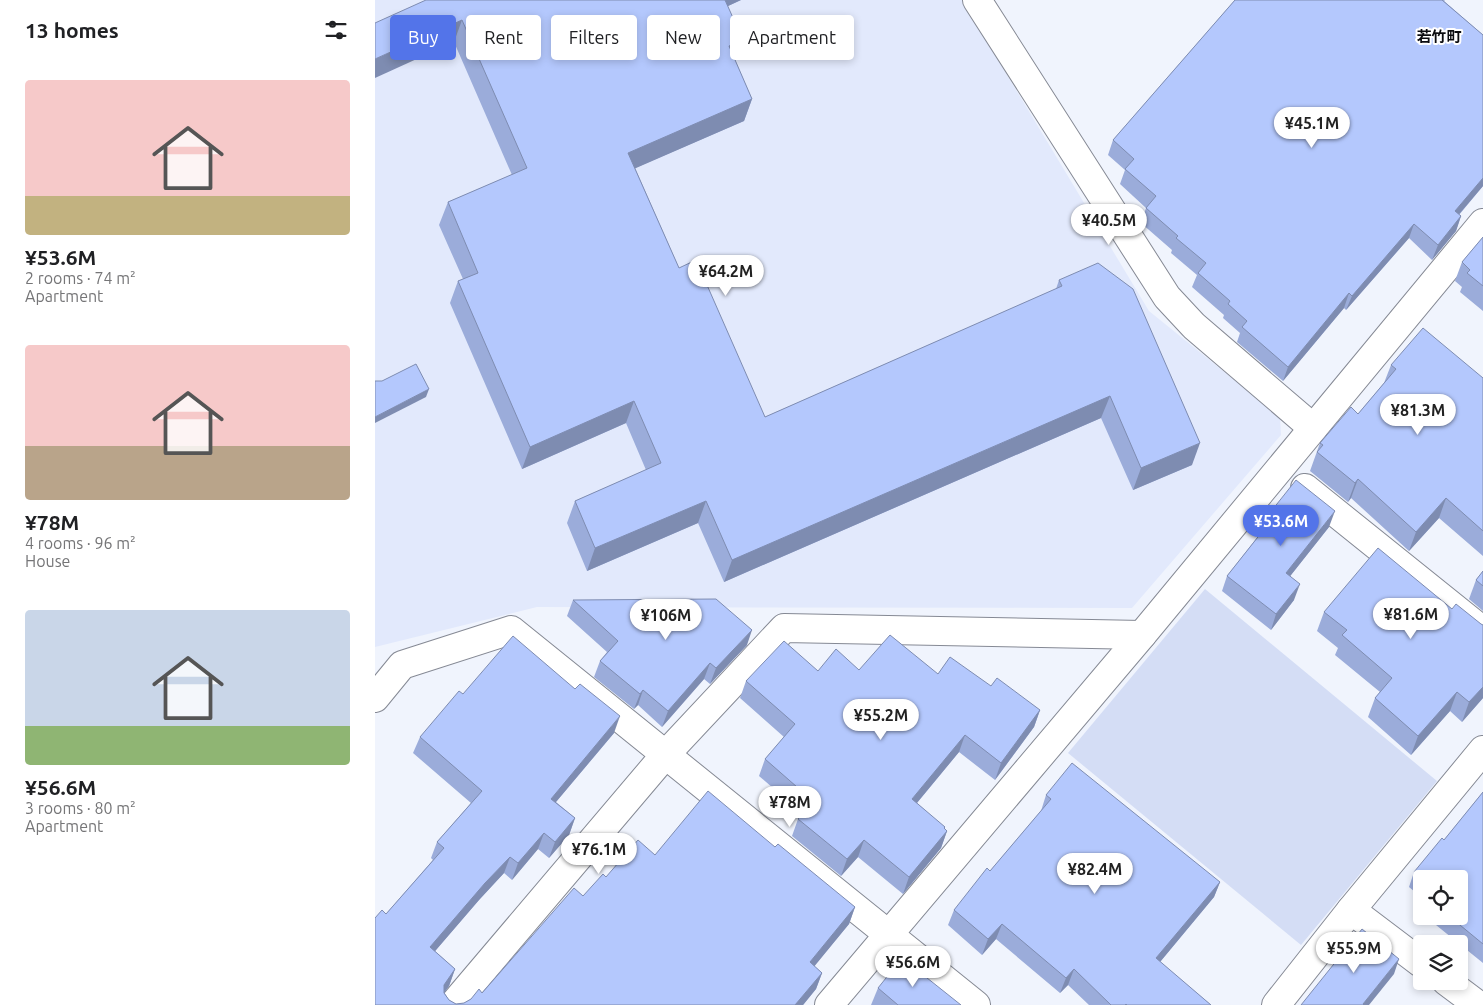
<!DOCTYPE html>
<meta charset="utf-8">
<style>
body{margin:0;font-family:Ubuntu,"Noto Sans JP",sans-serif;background:#f2f2f2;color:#202124;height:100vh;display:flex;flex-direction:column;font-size:19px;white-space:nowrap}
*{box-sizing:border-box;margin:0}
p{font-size:16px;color:#757577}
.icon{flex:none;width:28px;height:28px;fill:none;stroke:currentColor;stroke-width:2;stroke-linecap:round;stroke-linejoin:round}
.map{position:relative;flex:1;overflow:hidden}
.sheet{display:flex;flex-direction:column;background:#fff;width:375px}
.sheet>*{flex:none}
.hud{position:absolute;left:15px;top:15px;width:475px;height:45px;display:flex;gap:10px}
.fabs{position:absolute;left:1038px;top:870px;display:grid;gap:10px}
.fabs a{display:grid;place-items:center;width:55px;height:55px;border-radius:5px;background:#fff;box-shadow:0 2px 8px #0003;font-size:25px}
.price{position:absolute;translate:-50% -42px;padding:0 11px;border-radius:18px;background:#fff;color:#222;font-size:16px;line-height:32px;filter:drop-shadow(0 1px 2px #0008)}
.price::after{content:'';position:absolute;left:50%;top:30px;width:15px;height:11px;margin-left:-8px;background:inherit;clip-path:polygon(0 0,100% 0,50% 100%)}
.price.on{background:#5374e9;color:#fff}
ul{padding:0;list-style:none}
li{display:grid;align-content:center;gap:10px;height:265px;padding:0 25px}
li span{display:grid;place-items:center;height:155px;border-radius:5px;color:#555}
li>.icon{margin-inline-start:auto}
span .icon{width:90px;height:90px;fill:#fffc;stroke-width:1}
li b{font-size:21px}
h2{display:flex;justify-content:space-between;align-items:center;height:60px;padding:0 25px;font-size:21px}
.pill{padding:0 18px;border-radius:5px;background:#fff;box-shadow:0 2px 8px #0003;font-size:18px;line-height:45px}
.pill.on{background:#5374e9;color:#fff}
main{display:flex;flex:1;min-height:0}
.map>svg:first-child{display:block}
.built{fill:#e2e9fc}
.green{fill:#d4ddf5}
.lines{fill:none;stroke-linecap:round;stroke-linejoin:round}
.minor-casing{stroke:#858994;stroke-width:30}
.minor{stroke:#fff;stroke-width:28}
.wall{fill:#9bacda}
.shaded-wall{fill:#7e8cb1}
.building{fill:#b4c8fd;stroke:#7e8cb1}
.labels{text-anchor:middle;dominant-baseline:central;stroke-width:4;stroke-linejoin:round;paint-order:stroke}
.neighbourhood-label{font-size:15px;font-weight:bold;fill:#0b0c10;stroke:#fff}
</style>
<main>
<section class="sheet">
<h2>13 homes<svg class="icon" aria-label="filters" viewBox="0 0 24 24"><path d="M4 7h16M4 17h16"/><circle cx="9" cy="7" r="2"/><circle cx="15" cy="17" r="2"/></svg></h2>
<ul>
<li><span style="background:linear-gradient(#f6c9c9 75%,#c2b280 0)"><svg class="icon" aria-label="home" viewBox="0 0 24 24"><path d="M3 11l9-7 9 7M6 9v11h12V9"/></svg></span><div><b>¥53.6M</b><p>2 rooms · 74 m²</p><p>Apartment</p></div></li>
<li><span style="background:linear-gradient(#f6c9c9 65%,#b9a48a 0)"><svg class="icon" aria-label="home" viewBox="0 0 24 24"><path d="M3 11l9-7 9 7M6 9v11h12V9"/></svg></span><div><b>¥78M</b><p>4 rooms · 96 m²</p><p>House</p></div></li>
<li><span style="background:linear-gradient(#c9d6e8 75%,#8fb573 0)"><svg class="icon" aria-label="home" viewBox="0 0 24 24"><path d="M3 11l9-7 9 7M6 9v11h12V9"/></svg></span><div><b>¥56.6M</b><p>3 rooms · 80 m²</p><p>Apartment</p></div></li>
</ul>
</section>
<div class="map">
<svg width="1108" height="1005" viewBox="0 0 1108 1005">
<rect width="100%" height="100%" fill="#f0f4fd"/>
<path class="built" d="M0,0H587L774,311L905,417L906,435L757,608L162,607L0,647Z"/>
<path class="green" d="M830,589L1062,781L926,945L693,753Z"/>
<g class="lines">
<defs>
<g id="minor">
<path d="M602,0L792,297L819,326L938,428"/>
<path d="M930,488L1108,631"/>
<path d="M0,698L27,665L136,630L601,1005"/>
<path d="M976,910L1046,963"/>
<path d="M1071,981L1103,1005"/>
<path d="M78,1005L290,755L409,628L767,635"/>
<path d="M454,1005L767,635L1108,223"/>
<path d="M901,1005L976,910L1108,750"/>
</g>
</defs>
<use href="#minor" class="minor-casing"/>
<use href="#minor" class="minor"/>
</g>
<g class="wall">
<path d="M51,0H366L353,6L360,60L377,99L369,121L260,168L304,268L390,417L681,289L684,280L817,465L758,490L726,418L349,582L323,523L212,571L192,523L200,501L271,470L251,423L147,469L75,303L83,281L88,279L64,225L73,202L137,175L79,42Z"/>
<path d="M860,0H1070L1069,1L1108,35V186L1084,215L1086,216L1081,231L1057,260L1034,238L971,310L969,308L908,381L862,342L865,333L848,318L849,315L817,287L822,275L796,253L797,250L766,223L771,208L745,184L750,170L733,155L738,140Z"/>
<path d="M1108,237V311L1085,292L1087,287L1080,281L1087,262Z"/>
<path d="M1016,365L1108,378V556L1064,518L1034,551L976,498L973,502L935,471L945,443L983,414L1009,383Z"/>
<path d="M894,514L954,527L915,576L919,600L896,630L847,591L852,576L888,530Z"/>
<path d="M1108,571V611L1094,599L1101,580Z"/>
<path d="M198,600L372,645L335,684L329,679L287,727L263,705L259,709L219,677L225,661L232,652L192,616Z"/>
<path d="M1077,609L1108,625V698L1087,722L1075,711L1036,755L993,717L1000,698L1005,692L960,655L963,648L942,631L949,612Z"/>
<path d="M484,670L563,674L616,686L665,710L659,727L620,780L584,752L542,803L572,831L566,848L528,894L483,857L466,876L417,836L423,819L428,814L384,776L390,759L409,737L365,698L371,681L443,671Z"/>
<path d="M200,689L239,733L181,802L200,818L194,835L174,858L163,849L137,880L129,873L104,900L60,951L80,969L74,986L69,992L74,1000L81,1004L89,1003L107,993L208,896L231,877L280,855L400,847L480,907L474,924L439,966L447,973L441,989L428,1005H0L11,914L58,860L56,858L62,842L96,803L38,753L45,737L88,694Z"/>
<path d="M1108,792V963L1061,925L1064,916H1084V879H1046V897L1034,887L1039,872L1069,840Z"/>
<path d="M671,795L845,882L839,897L785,962L836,1005H714L693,985L685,993L621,939L607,955L573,925L579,910L615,871L666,811Z"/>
<path d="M503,988L586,1005H496Z"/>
</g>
<g class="shaded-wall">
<path d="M342,0H366L338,13Z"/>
<path d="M87,20L79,42L0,78V59Z"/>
<path d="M368,40L360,62L354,46Z"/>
<path d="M377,99L369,121L245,175L253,153Z"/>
<path d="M1108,178V186L1074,226L1080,211Z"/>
<path d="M1086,216L1081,231L1057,260L1063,245Z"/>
<path d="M1039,224L1034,238L971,310L977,296Z"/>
<path d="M974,293L969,308L908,381L913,367Z"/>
<path d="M54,389L51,397L0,423V417Z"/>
<path d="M735,396L726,418L349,582L357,560Z"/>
<path d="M259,401L251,423L147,469L155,447Z"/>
<path d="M825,443L817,465L758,490L766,468Z"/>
<path d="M983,479L976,498L973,502L980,483Z"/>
<path d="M1071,498L1064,518L1034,551L1041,532Z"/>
<path d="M331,501L323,523L212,571L220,548Z"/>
<path d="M960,511L954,527L905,589L911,573Z"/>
<path d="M925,584L919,600L896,630L901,614Z"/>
<path d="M377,630L372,645L335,684L341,668Z"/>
<path d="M335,663L329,679L287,727L293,711Z"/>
<path d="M1108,687V698L1087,722L1094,702Z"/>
<path d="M268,690L263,705L259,709L265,694Z"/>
<path d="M1082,692L1075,711L1036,755L1043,736Z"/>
<path d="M665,710L659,727L620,780L626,763Z"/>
<path d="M245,716L239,733L170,815L176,799Z"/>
<path d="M590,735L584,752L531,816L537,799Z"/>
<path d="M200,818L194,835L174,858L180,842Z"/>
<path d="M570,827L565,840L572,831L566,848L528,894L534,877Z"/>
<path d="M169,833L163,849L137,880L143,863Z"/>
<path d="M489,840L483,857L466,876L472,859Z"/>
<path d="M135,857L129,873L104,900L49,964L55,947L110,883Z"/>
<path d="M845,882L839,897L775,974L781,958Z"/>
<path d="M480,907L474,924L429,979L435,962Z"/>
<path d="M627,924L621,939L607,955L613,939Z"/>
<path d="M1024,959L1019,974L994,1005H987Z"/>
<path d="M80,969L74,986L63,1002L69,985Z"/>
<path d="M699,969L693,985L685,993L691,978Z"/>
<path d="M447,973L441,989L428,1005H420Z"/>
</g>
<g class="building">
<path d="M51,0H350L368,40L354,46L377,99L253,153L304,268L321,260L390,417L687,286L684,280L723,263L758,289L825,443L766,468L735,396L357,560L331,501L220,548L200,501L286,463L259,401L155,447L83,281L103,273L73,202L152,168L87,20L0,59V23Z"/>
<path d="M860,0H1067L1108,35V178L1080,211L1086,216L1063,245L1039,224L977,296L974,293L913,367L867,327L872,321L853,304L855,301L823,273L831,263L801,238L803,236L771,208L781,196L750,169L759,159L738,140Z"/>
<path d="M1108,237V286L1092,273L1095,270L1087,262Z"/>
<path d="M1048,328L1108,378V531L1071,498L1041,532L983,479L980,483L942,452L948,445L945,443L976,407L983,414L1021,369L1016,365Z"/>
<path d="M41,364L54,389L0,417V381H7Z"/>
<path d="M921,480L960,511L911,573L925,584L901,614L852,576L898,518L894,514Z"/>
<path d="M1003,548L1077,609L1081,604L1106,624L1108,625V687L1094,702L1082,692L1043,736L1000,698L1017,678L967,635L972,630L949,612Z"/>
<path d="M1108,571V586L1101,580Z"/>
<path d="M341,599L377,630L341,668L335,663L293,711L268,690L265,694L225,661L243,641L198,600Z"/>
<path d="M515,635L563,674L575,657L616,686L622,678L665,710L626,763L590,735L537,799L570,827L569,828L572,831L534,877L489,840L472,859L423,819L438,801L390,759L420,724L371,681L409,641L443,671L461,649L484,670Z"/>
<path d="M138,636L200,689L205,684L245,716L176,799L200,818L180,842L169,833L143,863L135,857L110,883L55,947L80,969L69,985V993L74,1000L81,1004L89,1003L96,999L104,989L107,993L199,888L208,896L228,874L231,877L263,840L280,855L333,791L400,847L403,844L480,907L435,962L447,973L420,1005H0V918L7,910L11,914L69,848L62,842L107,791L45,737L84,691L88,694Z"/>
<path d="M697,763L845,882L781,958L836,1005H752L751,1004L750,1005H736L699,969L691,978L627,924L613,939L579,910L612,868L615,871L676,799L671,795Z"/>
<path d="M1108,792V944L1074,916H1084V879H1048L1039,872L1067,838L1069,840Z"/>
<path d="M987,929L1024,959L988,1004L989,1005H926Z"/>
<path d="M527,958L586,1005H523L503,988Z"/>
</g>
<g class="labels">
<g class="neighbourhood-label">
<text x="1064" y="36">若竹町</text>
</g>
</g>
</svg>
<div class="fabs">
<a><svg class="icon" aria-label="locate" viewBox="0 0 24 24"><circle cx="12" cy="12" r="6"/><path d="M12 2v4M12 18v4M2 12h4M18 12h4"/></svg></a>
<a><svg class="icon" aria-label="layers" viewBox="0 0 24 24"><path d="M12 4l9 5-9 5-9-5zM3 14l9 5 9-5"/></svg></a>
</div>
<b class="price" style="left:937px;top:149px">¥45.1M</b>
<b class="price" style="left:734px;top:246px">¥40.5M</b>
<b class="price" style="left:351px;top:297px">¥64.2M</b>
<b class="price" style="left:1043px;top:436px">¥81.3M</b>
<b class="price on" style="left:906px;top:547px">¥53.6M</b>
<b class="price" style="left:1036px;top:640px">¥81.6M</b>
<b class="price" style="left:291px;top:641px">¥106M</b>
<b class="price" style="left:506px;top:741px">¥55.2M</b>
<b class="price" style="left:415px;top:828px">¥78M</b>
<b class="price" style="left:224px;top:875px">¥76.1M</b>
<b class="price" style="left:720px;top:895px">¥82.4M</b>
<b class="price" style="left:979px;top:974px">¥55.9M</b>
<b class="price" style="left:538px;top:988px">¥56.6M</b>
<div class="hud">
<a class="pill on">Buy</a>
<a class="pill">Rent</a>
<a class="pill">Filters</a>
<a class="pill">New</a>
<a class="pill">Apartment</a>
</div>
</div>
</main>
